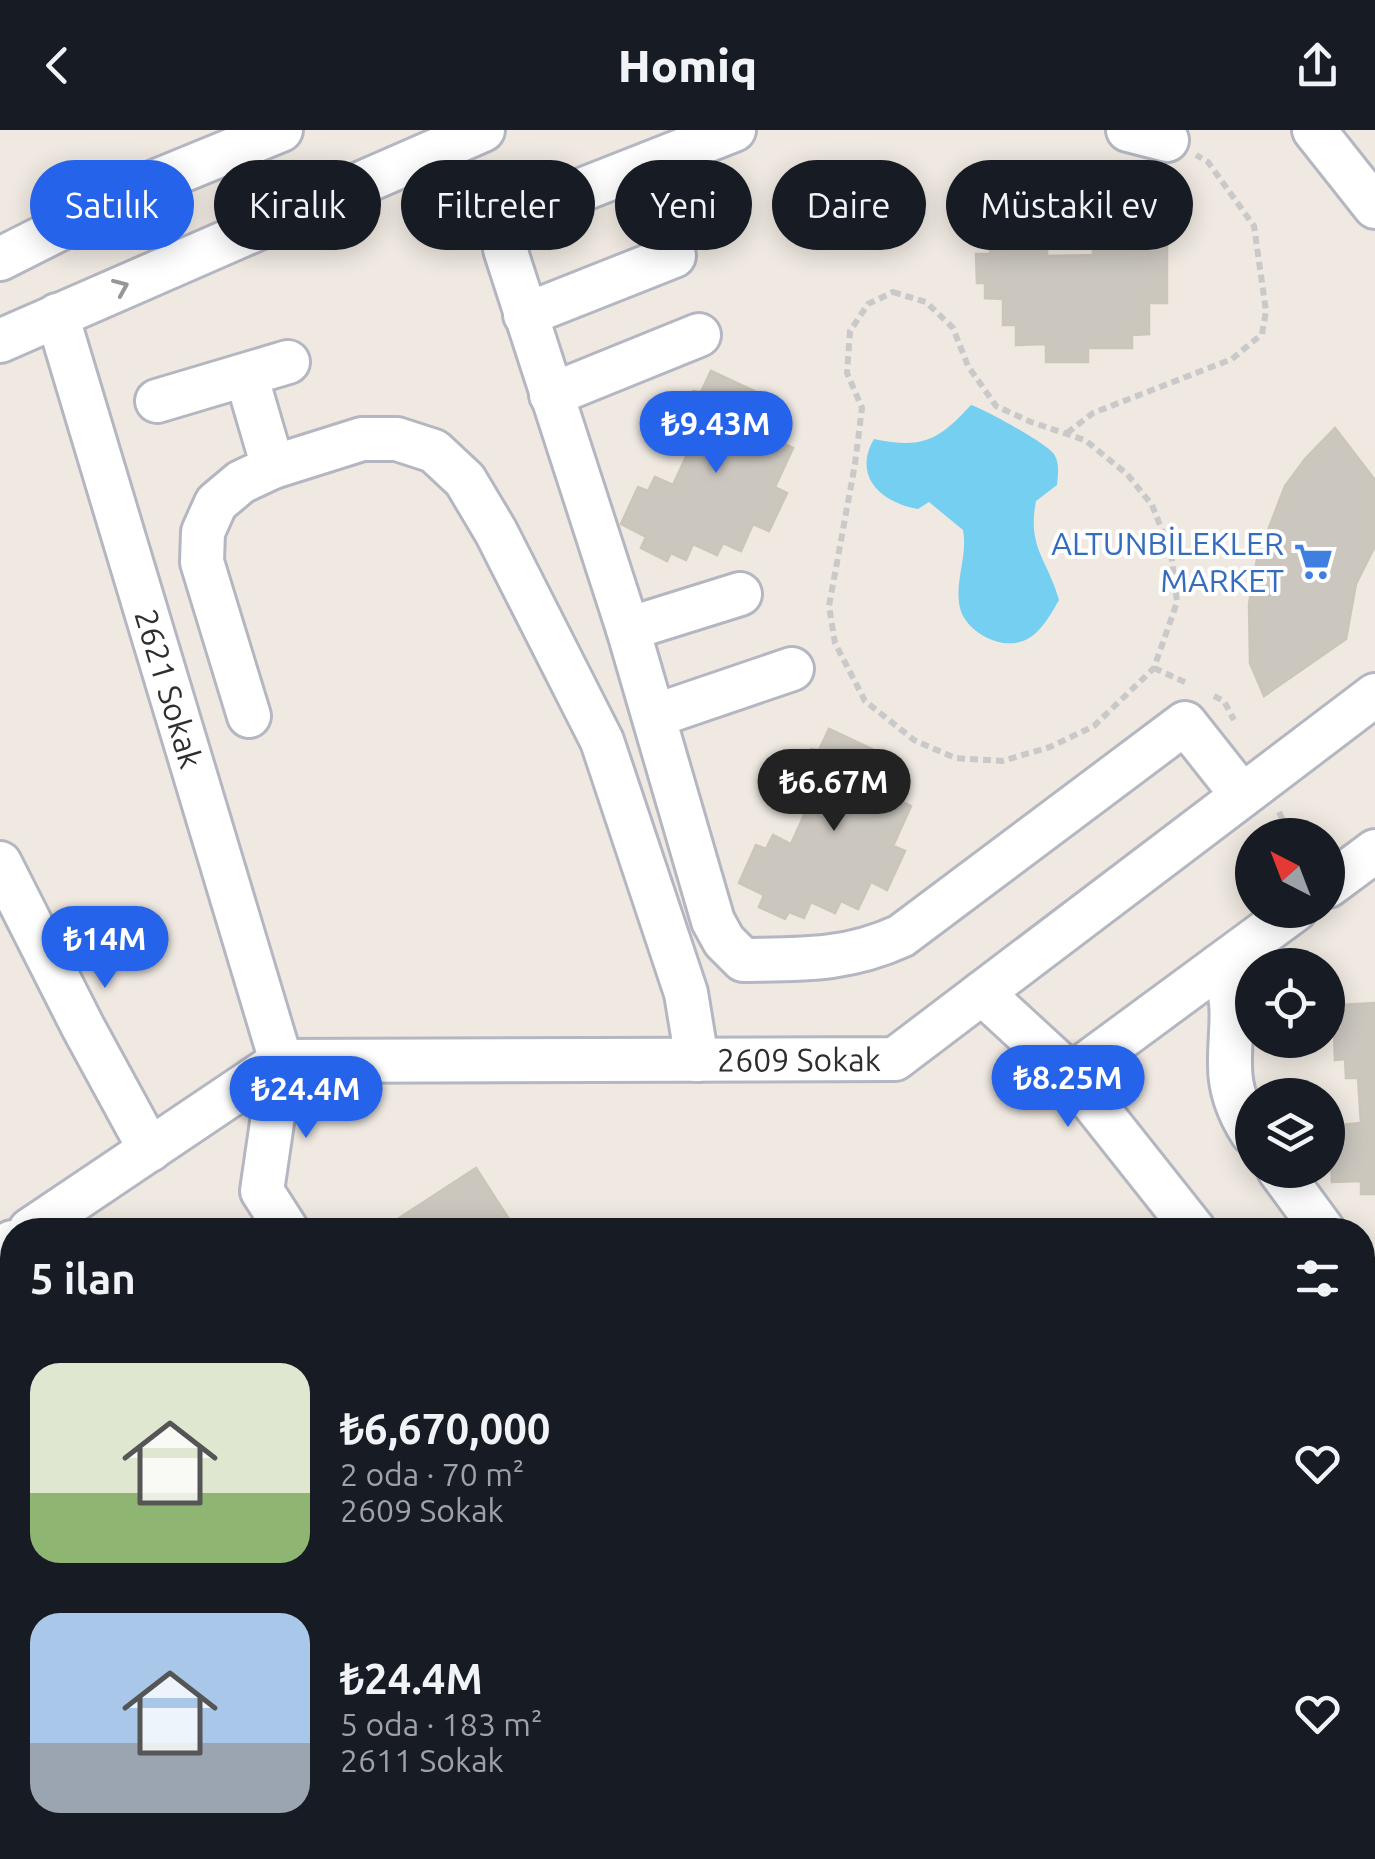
<!DOCTYPE html>
<html lang="tr">
<meta charset="utf-8">
<style>
body{margin:0;font-family:Ubuntu,sans-serif;background:#242831;color:#f1f3f6;height:100vh;display:flex;flex-direction:column;font-size:38px;white-space:nowrap}
*{box-sizing:border-box;margin:0}
p{font-size:32px;color:#9ea1a6}
.icon{flex:none;width:55px;height:55px;fill:none;stroke:currentColor;stroke-width:2;stroke-linecap:round;stroke-linejoin:round}
.map{position:relative;flex:1;overflow:hidden}
.drawer{position:absolute;left:0px;top:1088px;width:1375px;height:642px;display:flex;flex-direction:column;background:#171b24;border-radius:40px 40px 0 0;box-shadow:0 5px 25px #0003}
.drawer>*{flex:none}
.banner{position:absolute;left:30px;top:30px;width:1315px;height:90px;display:flex;gap:20px}
.needle{width:65px;rotate:318deg}
.buttons{position:absolute;left:1235px;top:688px;display:grid;gap:20px}
.buttons a{display:grid;place-items:center;width:110px;height:110px;border-radius:50%;background:#171b24;box-shadow:0 5px 25px #0003;font-size:50px}
.price{position:absolute;translate:-50% -85px;padding:0 22px;border-radius:35px;background:#2563eb;color:#fff;font-size:32px;line-height:65px;filter:drop-shadow(0 2px 5px #0008)}
.price::after{content:'';position:absolute;left:50%;top:60px;width:30px;height:22px;margin-left:-15px;background:inherit;clip-path:polygon(0 0,100% 0,50% 100%)}
.price.active{background:#222;color:#fff}
ul{padding:0;list-style:none}
li{display:flex;align-items:center;gap:30px;height:250px;padding:0 30px}
li span{display:grid;place-items:center;flex:none;width:280px;height:200px;border-radius:30px;color:#555}
li>.icon{margin-inline-start:auto}
span .icon{width:120px;height:120px;fill:#fffc;stroke-width:1}
li b{font-size:42px}
h2{display:flex;justify-content:space-between;align-items:center;height:120px;padding:0 30px;font-size:42px}
.chip{padding:0 35px;border-radius:45px;background:#171b24;box-shadow:0 5px 25px #0003;font-size:35px;line-height:90px}
.chip.active{background:#2563eb;color:#fff}
header{display:flex;justify-content:space-between;align-items:center;height:130px;padding:0 30px;background:#171b24;font-size:45px;font-weight:800}
.map>svg:first-child{display:block}
.water{fill:#75cff0}
.building{fill:#cbc7bf;stroke:#cbc5ba;stroke-width:2.5}
.lines{fill:none;stroke-linecap:round;stroke-linejoin:round}
.minor-casing{stroke:#b4b7c1;stroke-width:48}
.path{stroke:#c9c9c9;stroke-width:6;stroke-dasharray:8 5;stroke-linecap:butt}
.minor{stroke:#fff;stroke-width:42}
.oneway{stroke:#969696}
.labels{text-anchor:middle;dominant-baseline:central;stroke-width:8;stroke-linejoin:round;paint-order:stroke}
.shop-label{font-size:32px;fill:#366cbe;stroke:#fff;text-anchor:end}
.street-label{font-size:32px;fill:#2e2e2e;stroke:#fff}
</style>
<header><svg class="icon" aria-label="back" viewBox="0 0 24 24"><path d="M15 5l-7 7 7 7"/></svg>Homiq<svg class="icon" aria-label="share" viewBox="0 0 24 24"><path d="M12 15V3M7 8l5-5 5 5M5 13v7h14v-7"/></svg></header>
<div class="map">
<svg width="1375" height="1729" viewBox="0 0 1375 1729">
<rect width="100%" height="100%" fill="#efe9e1"/>
<path class="water" d="M971,275C986,280 1046,313 1054,324C1060,334 1058,344 1057,355L1036,371C1027,418 1047,428 1059,470C1051,484 1040,505 1023,511C1000,520 966,502 960,478C954,452 968,426 963,400L929,372L918,379C882,373 852,347 874,309C922,319 938,311 971,275Z"/>
<g class="building">
<path d="M1031,94V105H1047V126L1093,125V112H1112V103H1141L1144,111H1167V173H1149V204L1132,205V218H1088V232H1046V214L1016,215V195H1003V169L985,168V153H977L976,124H990V95Z"/>
<path d="M711,241L767,267L760,283L788,297L781,312L793,318L775,357L787,363L769,401L753,394L741,421L723,413L717,425L693,414L686,430L671,423L667,431L641,418L646,407L621,394L638,357L648,361L655,347L673,355L692,314L681,309L689,291L681,287L693,261L701,262Z"/>
<path d="M1335,298L1375,350V416L1356,454L1346,509L1264,566L1250,533L1249,474L1257,429L1285,356L1305,329Z"/>
<path d="M829,599L885,625L877,642L906,655L899,670L911,676L893,716L905,721L887,760L871,752L858,779L841,771L835,783L811,772L804,788L789,782L785,789L759,777L764,765L739,753L756,715L766,719L773,705L791,714L810,672L799,667L807,649L799,645L811,619L819,620Z"/>
<path d="M1375,873V1064H1361V1051L1332,1052L1330,1011L1341,1010L1340,995L1361,993L1358,948H1346L1345,929L1335,930L1334,901L1342,898L1341,875Z"/>
<path d="M476,1038L516,1100H381Z"/>
</g>
<g class="lines">
<defs>
<g id="minor">
<path d="M734,0L543,75L519,91L505,119L628,499L713,791L724,811L743,830C802,829 846,831 901,806L1185,593L1242,665"/>
<path d="M1128,0L1167,10"/>
<path d="M1314,0L1375,77"/>
<path d="M0,129L147,55L281,0"/>
<path id="s1" d="M57,185L281,931L262,1061L287,1100"/>
<path d="M525,185L674,126"/>
<path d="M0,211L483,0"/>
<path d="M246,245L273,337"/>
<path d="M551,265L699,205"/>
<path d="M157,271L288,232"/>
<path d="M628,499L740,464"/>
<path d="M249,586L202,432L203,402L216,373L241,352L273,337L362,309H397L434,321L465,350L496,402L602,611L686,863L697,930"/>
<path d="M654,586L792,539"/>
<path d="M0,733L83,897L150,1020"/>
<path d="M1328,756L1375,721"/>
<path d="M1219,836C1239,869 1229,899 1230,936C1230,961 1239,983 1252,1003"/>
<path d="M982,863L1071,945L1194,1100"/>
<path id="s2" d="M281,931L895,929L1375,565"/>
<path d="M1071,945L1295,780"/>
<path d="M1279,1040L1323,1100"/>
<path d="M30,1100L281,931"/>
<path d="M0,1120L12,1112"/>
<path d="M1362,1153L1375,1170"/>
<path d="M1362,1313L1375,1329"/>
<path d="M682,1718L689,1729"/>
</g>
</defs>
<use href="#minor" class="minor-casing"/>
<g class="path">
<path d="M893,162L926,172L953,198L968,236L996,276L1031,292L1085,310L1127,344L1152,375L1171,423L1177,472L1154,538L1094,596L1050,617L1002,631L955,628L914,610L865,571L835,513L829,476L855,334L862,278L847,243L850,201L868,174Z"/>
<path d="M1067,303L1093,283L1232,229L1262,204L1266,181L1254,96L1208,32L1196,25"/>
<path d="M1154,538L1189,554"/>
<path d="M1214,566L1224,571L1234,590"/>
<path d="M1279,682L1290,705"/>
</g>
<use href="#minor" class="minor"/>
</g>
<defs><path id="oneway-chevron" d="M-2-3.5L2.5 0L-2 3.5" fill="none" stroke-width="1.6" stroke-linecap="round" stroke-linejoin="round" transform="scale(2.5)"/></defs>
<use class="oneway" href="#oneway-chevron" transform="translate(121 157) rotate(-23)"/>
<defs>
<symbol id="supermarket-bare" viewBox="-9 -9 18 18"><path d="M-6-5.5h2.5l.6 2H6L4.5 2H-2.5L-4.4-4H-6ZM-1.5 3.2a1.3 1.3 0 1 0 .1 0ZM3 3.2a1.3 1.3 0 1 0 .1 0Z" fill="#3f7fe0" stroke="#fff" stroke-width="2.5" paint-order="stroke"/></symbol>
</defs>
<g fill-rule="evenodd">
<use href="#supermarket-bare" x="1286" y="404" width="55" height="55"/>
</g>
<g class="labels">
<g class="shop-label">
<text x="1284" y="413">ALTUNBİLEKLER<tspan x="1284" dy="37">MARKET</tspan></text>
</g>
<g class="street-label">
<text stroke="none"><textPath href="#s1" startOffset="390">2621 Sokak</textPath></text>
<text stroke="none"><textPath href="#s2" startOffset="518">2609 Sokak</textPath></text>
</g>
</g>
</svg>
<div class="buttons">
<a><svg class="needle" viewBox="-14 -14 28 28"><path d="M0-13l5 13h-10z" fill="#e53935"/><path d="M0 13l5-13h-10z" fill="#9ea1a6"/></svg></a>
<a><svg class="icon" aria-label="locate" viewBox="0 0 24 24"><circle cx="12" cy="12" r="6"/><path d="M12 2v4M12 18v4M2 12h4M18 12h4"/></svg></a>
<a><svg class="icon" aria-label="layers" viewBox="0 0 24 24"><path d="M12 4l9 5-9 5-9-5zM3 14l9 5 9-5"/></svg></a>
</div>
<b class="price" style="left:716px;top:346px">₺9.43M</b>
<b class="price active" style="left:834px;top:704px">₺6.67M</b>
<b class="price" style="left:105px;top:861px">₺14M</b>
<b class="price" style="left:1068px;top:1000px">₺8.25M</b>
<b class="price" style="left:306px;top:1011px">₺24.4M</b>
<div class="banner">
<a class="chip active">Satılık</a>
<a class="chip">Kiralık</a>
<a class="chip">Filtreler</a>
<a class="chip">Yeni</a>
<a class="chip">Daire</a>
<a class="chip">Müstakil ev</a>
</div>
<section class="drawer">
<h2>5 ilan<svg class="icon" aria-label="filters" viewBox="0 0 24 24"><path d="M4 7h16M4 17h16"/><circle cx="9" cy="7" r="2"/><circle cx="15" cy="17" r="2"/></svg></h2>
<ul>
<li><span style="background:linear-gradient(#dfe7d0 65%,#8fb573 0)"><svg class="icon" aria-label="home" viewBox="0 0 24 24"><path d="M3 11l9-7 9 7M6 9v11h12V9"/></svg></span><div><b>₺6,670,000</b><p>2 oda · 70 m²</p><p>2609 Sokak</p></div><svg class="icon" aria-label="heart" viewBox="0 0 24 24"><path d="M12 20l-8-8c-3-5 5-10 8-4 3-6 11-1 8 4z"/></svg></li>
<li><span style="background:linear-gradient(#a9c7e8 65%,#9aa5b1 0)"><svg class="icon" aria-label="home" viewBox="0 0 24 24"><path d="M3 11l9-7 9 7M6 9v11h12V9"/></svg></span><div><b>₺24.4M</b><p>5 oda · 183 m²</p><p>2611 Sokak</p></div><svg class="icon" aria-label="heart" viewBox="0 0 24 24"><path d="M12 20l-8-8c-3-5 5-10 8-4 3-6 11-1 8 4z"/></svg></li>
</ul>
</section>
</div>
